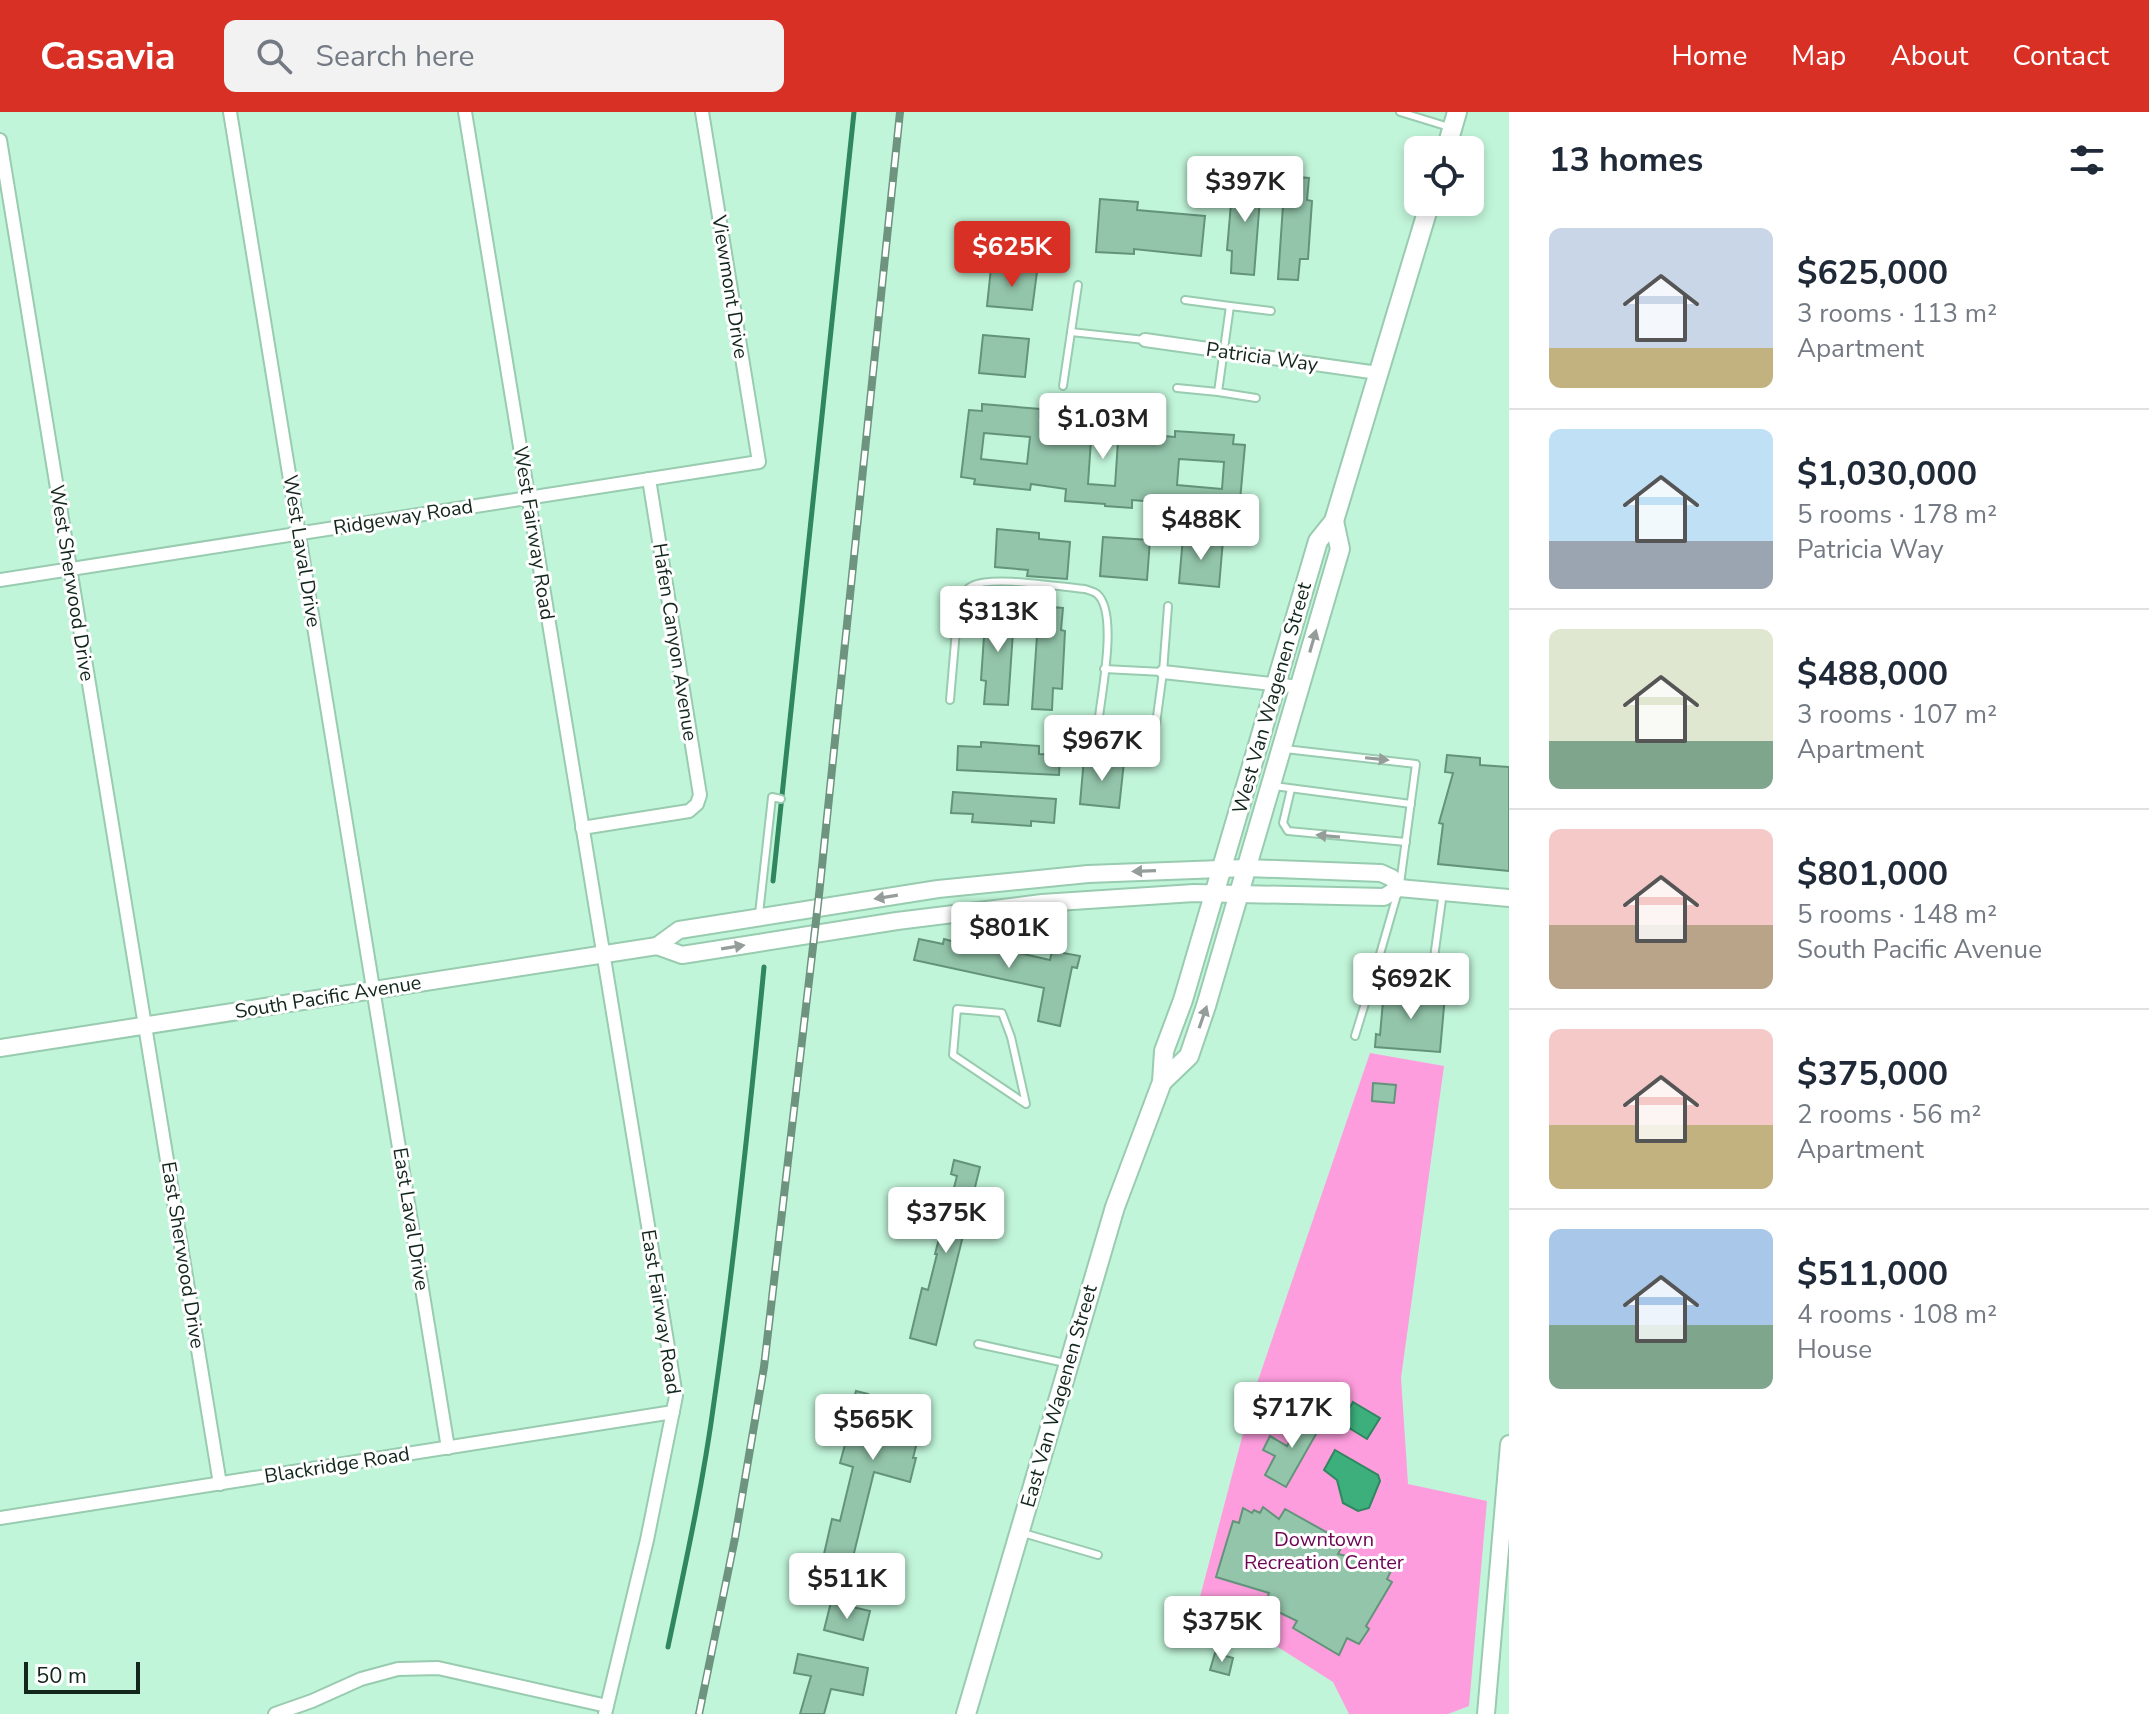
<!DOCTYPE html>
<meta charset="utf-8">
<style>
body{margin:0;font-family:"Nunito Sans",sans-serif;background:#f2f2f3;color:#1f2937;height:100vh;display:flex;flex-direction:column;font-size:30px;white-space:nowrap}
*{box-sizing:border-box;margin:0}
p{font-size:26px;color:#747a83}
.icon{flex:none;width:44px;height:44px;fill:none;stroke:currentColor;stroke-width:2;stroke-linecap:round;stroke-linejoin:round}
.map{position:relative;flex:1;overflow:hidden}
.side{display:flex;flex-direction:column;background:#fff;width:640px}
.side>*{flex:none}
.buttons{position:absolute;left:1404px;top:24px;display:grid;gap:16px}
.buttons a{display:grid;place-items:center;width:80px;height:80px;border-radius:12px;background:#fff;box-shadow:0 4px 12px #0003;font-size:40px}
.scale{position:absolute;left:24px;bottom:20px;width:116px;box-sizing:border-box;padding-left:8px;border:4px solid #12261c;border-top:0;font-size:22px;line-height:28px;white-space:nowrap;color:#12261c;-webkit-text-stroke:6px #fff;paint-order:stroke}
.price{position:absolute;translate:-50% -68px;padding:0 18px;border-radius:8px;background:#fff;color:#222;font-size:26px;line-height:52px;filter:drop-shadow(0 2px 4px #0008)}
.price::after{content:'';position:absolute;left:50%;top:48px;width:24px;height:18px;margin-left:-12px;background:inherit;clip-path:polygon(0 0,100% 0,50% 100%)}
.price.current{background:#d93025;color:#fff}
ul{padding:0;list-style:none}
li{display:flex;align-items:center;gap:24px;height:200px;padding:0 40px}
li+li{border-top:2px solid #e0e1e3}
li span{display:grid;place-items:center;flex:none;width:224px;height:160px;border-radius:12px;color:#555}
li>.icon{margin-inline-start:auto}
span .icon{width:96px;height:96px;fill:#fffc;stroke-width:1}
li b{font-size:34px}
h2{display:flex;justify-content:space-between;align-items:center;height:96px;padding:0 40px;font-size:34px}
header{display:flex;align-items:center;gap:48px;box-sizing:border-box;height:112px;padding:0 40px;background:#d93025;color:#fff}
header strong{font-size:38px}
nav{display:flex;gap:44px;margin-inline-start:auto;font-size:28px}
.search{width:560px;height:72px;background:#f2f2f3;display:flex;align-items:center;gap:20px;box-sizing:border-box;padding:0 28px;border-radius:12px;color:#747a83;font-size:30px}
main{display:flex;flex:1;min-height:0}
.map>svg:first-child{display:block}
.green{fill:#fe9dde}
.water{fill:#3caf7c;stroke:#2f865f;stroke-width:2}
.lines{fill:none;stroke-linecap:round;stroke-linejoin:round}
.stream{stroke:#2f865f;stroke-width:5}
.building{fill:#93c5aa;stroke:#63947a;stroke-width:2;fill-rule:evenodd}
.service-casing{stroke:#98cbaf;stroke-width:10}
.minor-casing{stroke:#98cbaf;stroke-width:16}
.tertiary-casing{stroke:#98cbaf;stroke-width:20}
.secondary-casing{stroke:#98cbaf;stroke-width:22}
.service{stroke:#fff;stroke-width:6}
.minor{stroke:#fff;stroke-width:12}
.tertiary{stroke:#fff;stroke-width:16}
.secondary{stroke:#fff;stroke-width:18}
.rail-casing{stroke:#6e937f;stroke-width:8}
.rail{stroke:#fff;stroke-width:5;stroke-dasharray:15;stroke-linecap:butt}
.oneway{fill:#949d99}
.labels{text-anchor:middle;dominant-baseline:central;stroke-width:6;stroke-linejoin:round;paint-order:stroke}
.street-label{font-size:20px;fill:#12261c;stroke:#fff}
.park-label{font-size:20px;fill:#6d0555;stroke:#fff}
</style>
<header>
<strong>Casavia</strong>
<div class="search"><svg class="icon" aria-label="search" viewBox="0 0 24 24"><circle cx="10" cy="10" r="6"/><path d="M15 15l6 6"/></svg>Search here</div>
<nav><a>Home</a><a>Map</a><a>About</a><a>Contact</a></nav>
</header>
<main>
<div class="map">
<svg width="1509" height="1602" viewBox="0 0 1509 1602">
<rect width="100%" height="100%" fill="#c1f5d9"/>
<path class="green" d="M1370,941L1444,954L1401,1266L1408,1372L1487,1389L1469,1594L1448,1602H1349L1333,1570L1267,1528L1195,1504L1254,1280Z"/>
<g class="water">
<path d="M1353,1290L1380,1306L1367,1327L1341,1311Z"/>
<path d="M1335,1338L1378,1363L1380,1369L1369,1396L1358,1399L1343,1391L1337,1368L1324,1358Z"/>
</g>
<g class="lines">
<g class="stream">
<path d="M773,769L854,0"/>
<path d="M668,1535C685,1454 703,1372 714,1290C735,1145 750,1000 764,855"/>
</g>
</g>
<g class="building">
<path d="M1242,59L1262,61L1254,163L1231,161L1232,139L1227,138L1232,80H1240Z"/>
<path d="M1285,64L1309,66L1307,88L1312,89L1308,147H1300L1298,168L1278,167Z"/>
<path d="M1100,87L1138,90L1137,98L1205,104L1201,144L1134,137V142L1096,140Z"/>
<path d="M991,156L1037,160L1032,198L987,194Z"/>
<path d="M983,223L1029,227L1025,265L979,261Z"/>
<path d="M982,292L1040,297V305L1074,309V305L1140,311V322L1175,325V319L1234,323L1233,332L1245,333L1239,400L1226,399L1225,404L1167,399L1168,391L1132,388V396L1105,394V392L1065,389L1066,377L1031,372L1030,378L974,372L975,367L961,365L969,298L982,299ZM984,321L1030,325L1027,352L981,347ZM1091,328L1118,329L1115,374L1088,372ZM1179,347L1224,350L1222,377L1177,373Z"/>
<path d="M997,417L1039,421V427L1070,430L1067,467L1027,464L1028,458L995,455Z"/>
<path d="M1103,425L1150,428L1147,468L1100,464Z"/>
<path d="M1183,425L1223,428L1219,475L1179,471Z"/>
<path d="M995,489L1015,490L1008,593L984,592L986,569L981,568L985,510L993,511Z"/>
<path d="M1039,494L1063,496L1061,518L1065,519L1062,577L1053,576L1052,598L1032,597Z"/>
<path d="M981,630L1039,634V642L1060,643L1059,663L957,658L958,634L981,635Z"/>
<path d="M1447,643L1480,646V653L1509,655V759L1438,752L1443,712L1439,711L1453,661L1445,660Z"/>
<path d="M1084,646L1124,650L1119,696L1080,692Z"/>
<path d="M953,680L1056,687L1054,711L1031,709V714L972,710L973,702L951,701Z"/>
<path d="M919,827L943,832L944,827L995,841L997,836L1050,848L1052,839L1080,844L1077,856L1072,855L1060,914L1038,909L1044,876L914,848Z"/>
<path d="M1384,878L1445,883L1440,940L1375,935L1376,922L1380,923Z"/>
<path d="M1373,971L1396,973L1394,991L1372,989Z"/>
<path d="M954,1048L980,1055L936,1233L910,1226L922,1176L928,1178L937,1142H935L941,1119L936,1117L942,1093L949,1095L957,1064L951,1062Z"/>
<path d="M856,1279L868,1282L867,1286L911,1298L912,1291L926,1295L913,1346H916L910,1370L874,1360L852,1449L824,1442L832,1407L840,1409L853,1355L840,1351L852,1307L849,1306Z"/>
<path d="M1307,1299L1324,1308L1286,1375L1265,1363L1275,1344L1263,1338L1270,1324L1287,1334Z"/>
<path d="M1263,1395L1279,1407L1285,1397L1344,1430L1338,1442L1355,1446L1366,1455L1371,1447L1391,1459L1387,1467L1392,1470L1366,1514L1369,1517L1359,1532L1347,1526L1339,1543L1293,1516L1297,1509L1264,1493L1269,1481L1216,1465L1233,1409L1239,1411L1243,1396L1252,1401L1254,1398L1260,1401Z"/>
<path d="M831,1490L870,1499L863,1528L824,1518Z"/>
<path d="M1215,1541L1233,1546L1229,1563L1210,1558Z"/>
<path d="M798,1542L868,1556L863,1583L831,1577L824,1602H800L811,1564L794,1561Z"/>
</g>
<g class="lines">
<defs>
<g id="service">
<path d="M1400,0L1449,15"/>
<path d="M1185,188L1230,194"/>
<path d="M1071,220L1145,228"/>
<path d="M1063,274L1078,173"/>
<path d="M1177,276L1218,280"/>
<path d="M1256,286L1218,280L1230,194L1271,199"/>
<path d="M1104,557L1163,560"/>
<path d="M950,588L958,495C961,487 964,478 972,474C991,463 1061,475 1085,477C1088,478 1095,480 1097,482C1118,500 1102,578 1099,605"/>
<path d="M1156,612L1163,560L1168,494"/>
<path d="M1285,637L1416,652L1400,772"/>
<path d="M1274,674L1411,692"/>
<path d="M1291,677L1283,711L1288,719L1406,730"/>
<path d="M759,802L772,685L781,687"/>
<path d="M1378,849L1397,783"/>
<path d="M957,897L1002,901L1011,925L1026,992L953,943Z"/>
<path d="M1355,924L1378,849L1433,853L1443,780"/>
<path d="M978,1232L1065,1251"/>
<path d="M1023,1421L1098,1443"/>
</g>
<g id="minor">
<path d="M230,0L448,1336"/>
<path d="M465,0L676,1284L647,1428L605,1602"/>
<path d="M0,28L220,1372"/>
<path d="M1145,228L1378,261"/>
<path d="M0,468L759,350L702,0"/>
<path d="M1163,560L1300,575"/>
<path d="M582,716L689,699L697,692L700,683L649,367"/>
<path d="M0,1406L673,1300"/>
<path d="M275,1602L312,1589L361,1567L398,1557L438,1556L607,1594"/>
</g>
<g id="tertiary">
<path d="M657,834L679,818L938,777L1088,762L1247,756L1381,761L1392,766L1399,776"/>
<path d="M0,936L657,834L682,843L897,809L1042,791L1194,781L1384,785L1399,776L1509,786"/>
<path d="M1486,1602L1509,1332"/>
</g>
<g id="secondary">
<path d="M1446,38L1457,0"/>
<path d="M1162,970L1189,944L1206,894L1340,437L1334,409"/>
<path d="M966,1602L1115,1095L1162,970L1164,939L1183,888L1318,429L1334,409L1430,90"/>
</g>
</defs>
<use href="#service" class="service-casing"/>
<use href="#minor" class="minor-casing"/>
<use href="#tertiary" class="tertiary-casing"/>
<use href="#secondary" class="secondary-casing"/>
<use href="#service" class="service"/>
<use href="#minor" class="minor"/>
<use href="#tertiary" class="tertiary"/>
<use href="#secondary" class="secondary"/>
<defs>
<path id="rail" d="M699,1602L735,1426L764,1255L819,783L900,0"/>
</defs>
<use href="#rail" class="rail-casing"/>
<use href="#rail" class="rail"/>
</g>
<defs><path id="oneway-solid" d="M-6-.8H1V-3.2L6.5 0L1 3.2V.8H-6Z" transform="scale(2)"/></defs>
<g class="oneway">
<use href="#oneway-solid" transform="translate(1313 529) rotate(-74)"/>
<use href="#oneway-solid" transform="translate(1377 647) rotate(6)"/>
<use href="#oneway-solid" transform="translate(1328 724) rotate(-175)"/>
<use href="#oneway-solid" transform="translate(1144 759) rotate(178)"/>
<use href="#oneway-solid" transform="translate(886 785) rotate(171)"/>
<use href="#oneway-solid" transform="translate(733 835) rotate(-9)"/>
<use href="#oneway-solid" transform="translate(1203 905) rotate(-71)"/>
</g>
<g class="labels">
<g class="street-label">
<text transform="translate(730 175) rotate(81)">Viewmont Drive</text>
<text transform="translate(1262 245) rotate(8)">Patricia Way</text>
<text transform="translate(403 405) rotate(-9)">Ridgeway Road</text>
<text transform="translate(534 421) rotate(81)">West Fairway Road</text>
<text transform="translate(302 439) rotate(81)">West Laval Drive</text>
<text transform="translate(72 471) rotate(81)">West Sherwood Drive</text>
<text transform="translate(675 530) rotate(81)">Hafen Canyon Avenue</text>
<text transform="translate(1272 586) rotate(-74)">West Van Wagenen Street</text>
<text transform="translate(328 885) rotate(-9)">South Pacific Avenue</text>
<text transform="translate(411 1107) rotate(81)">East Laval Drive</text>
<text transform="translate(183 1143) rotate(81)">East Sherwood Drive</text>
<text transform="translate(661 1200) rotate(81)">East Fairway Road</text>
<text transform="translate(1059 1284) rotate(-74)">East Van Wagenen Street</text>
<text transform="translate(337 1353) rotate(-9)">Blackridge Road</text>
</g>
<g class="park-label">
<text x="1324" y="1427">Downtown<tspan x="1324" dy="23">Recreation Center</tspan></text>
</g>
</g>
</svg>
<div class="buttons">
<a><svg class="icon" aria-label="locate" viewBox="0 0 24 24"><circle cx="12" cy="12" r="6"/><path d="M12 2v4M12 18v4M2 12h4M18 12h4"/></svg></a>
</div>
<div class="scale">50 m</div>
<b class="price" style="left:1245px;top:112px">$397K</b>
<b class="price current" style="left:1012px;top:177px">$625K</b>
<b class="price" style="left:1103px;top:349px">$1.03M</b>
<b class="price" style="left:1201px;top:450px">$488K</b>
<b class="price" style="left:998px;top:542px">$313K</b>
<b class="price" style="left:1102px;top:671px">$967K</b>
<b class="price" style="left:1009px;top:858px">$801K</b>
<b class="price" style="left:1411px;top:909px">$692K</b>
<b class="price" style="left:946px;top:1143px">$375K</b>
<b class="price" style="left:1292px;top:1338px">$717K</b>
<b class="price" style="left:873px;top:1350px">$565K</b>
<b class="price" style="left:847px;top:1509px">$511K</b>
<b class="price" style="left:1222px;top:1552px">$375K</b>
</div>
<section class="side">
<h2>13 homes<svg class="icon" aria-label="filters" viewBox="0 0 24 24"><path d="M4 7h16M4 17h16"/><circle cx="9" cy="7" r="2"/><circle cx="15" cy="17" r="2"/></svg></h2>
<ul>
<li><span style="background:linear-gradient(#c9d6e8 75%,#c2b280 0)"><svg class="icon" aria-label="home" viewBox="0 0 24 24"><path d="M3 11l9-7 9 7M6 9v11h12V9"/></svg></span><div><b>$625,000</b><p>3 rooms · 113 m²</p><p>Apartment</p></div></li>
<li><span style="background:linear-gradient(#bfe0f5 70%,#9aa5b1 0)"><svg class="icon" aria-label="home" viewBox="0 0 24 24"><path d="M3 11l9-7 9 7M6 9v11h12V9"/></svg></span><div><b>$1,030,000</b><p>5 rooms · 178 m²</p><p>Patricia Way</p></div></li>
<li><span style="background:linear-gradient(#dfe7d0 70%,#7fa58c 0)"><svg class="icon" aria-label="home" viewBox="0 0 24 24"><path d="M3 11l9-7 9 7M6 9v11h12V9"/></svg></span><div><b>$488,000</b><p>3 rooms · 107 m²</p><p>Apartment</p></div></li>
<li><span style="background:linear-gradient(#f6c9c9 60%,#b9a48a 0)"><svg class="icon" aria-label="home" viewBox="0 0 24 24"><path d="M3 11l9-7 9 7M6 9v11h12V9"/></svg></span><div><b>$801,000</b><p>5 rooms · 148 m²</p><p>South Pacific Avenue</p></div></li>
<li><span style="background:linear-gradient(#f6c9c9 60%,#c2b280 0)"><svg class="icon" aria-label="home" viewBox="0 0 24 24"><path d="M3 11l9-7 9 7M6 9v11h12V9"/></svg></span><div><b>$375,000</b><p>2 rooms · 56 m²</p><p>Apartment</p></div></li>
<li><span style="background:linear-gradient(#a9c7e8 60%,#7fa58c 0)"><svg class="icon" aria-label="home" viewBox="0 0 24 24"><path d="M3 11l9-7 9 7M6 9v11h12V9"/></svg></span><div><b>$511,000</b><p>4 rooms · 108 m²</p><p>House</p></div></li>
</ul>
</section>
</main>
